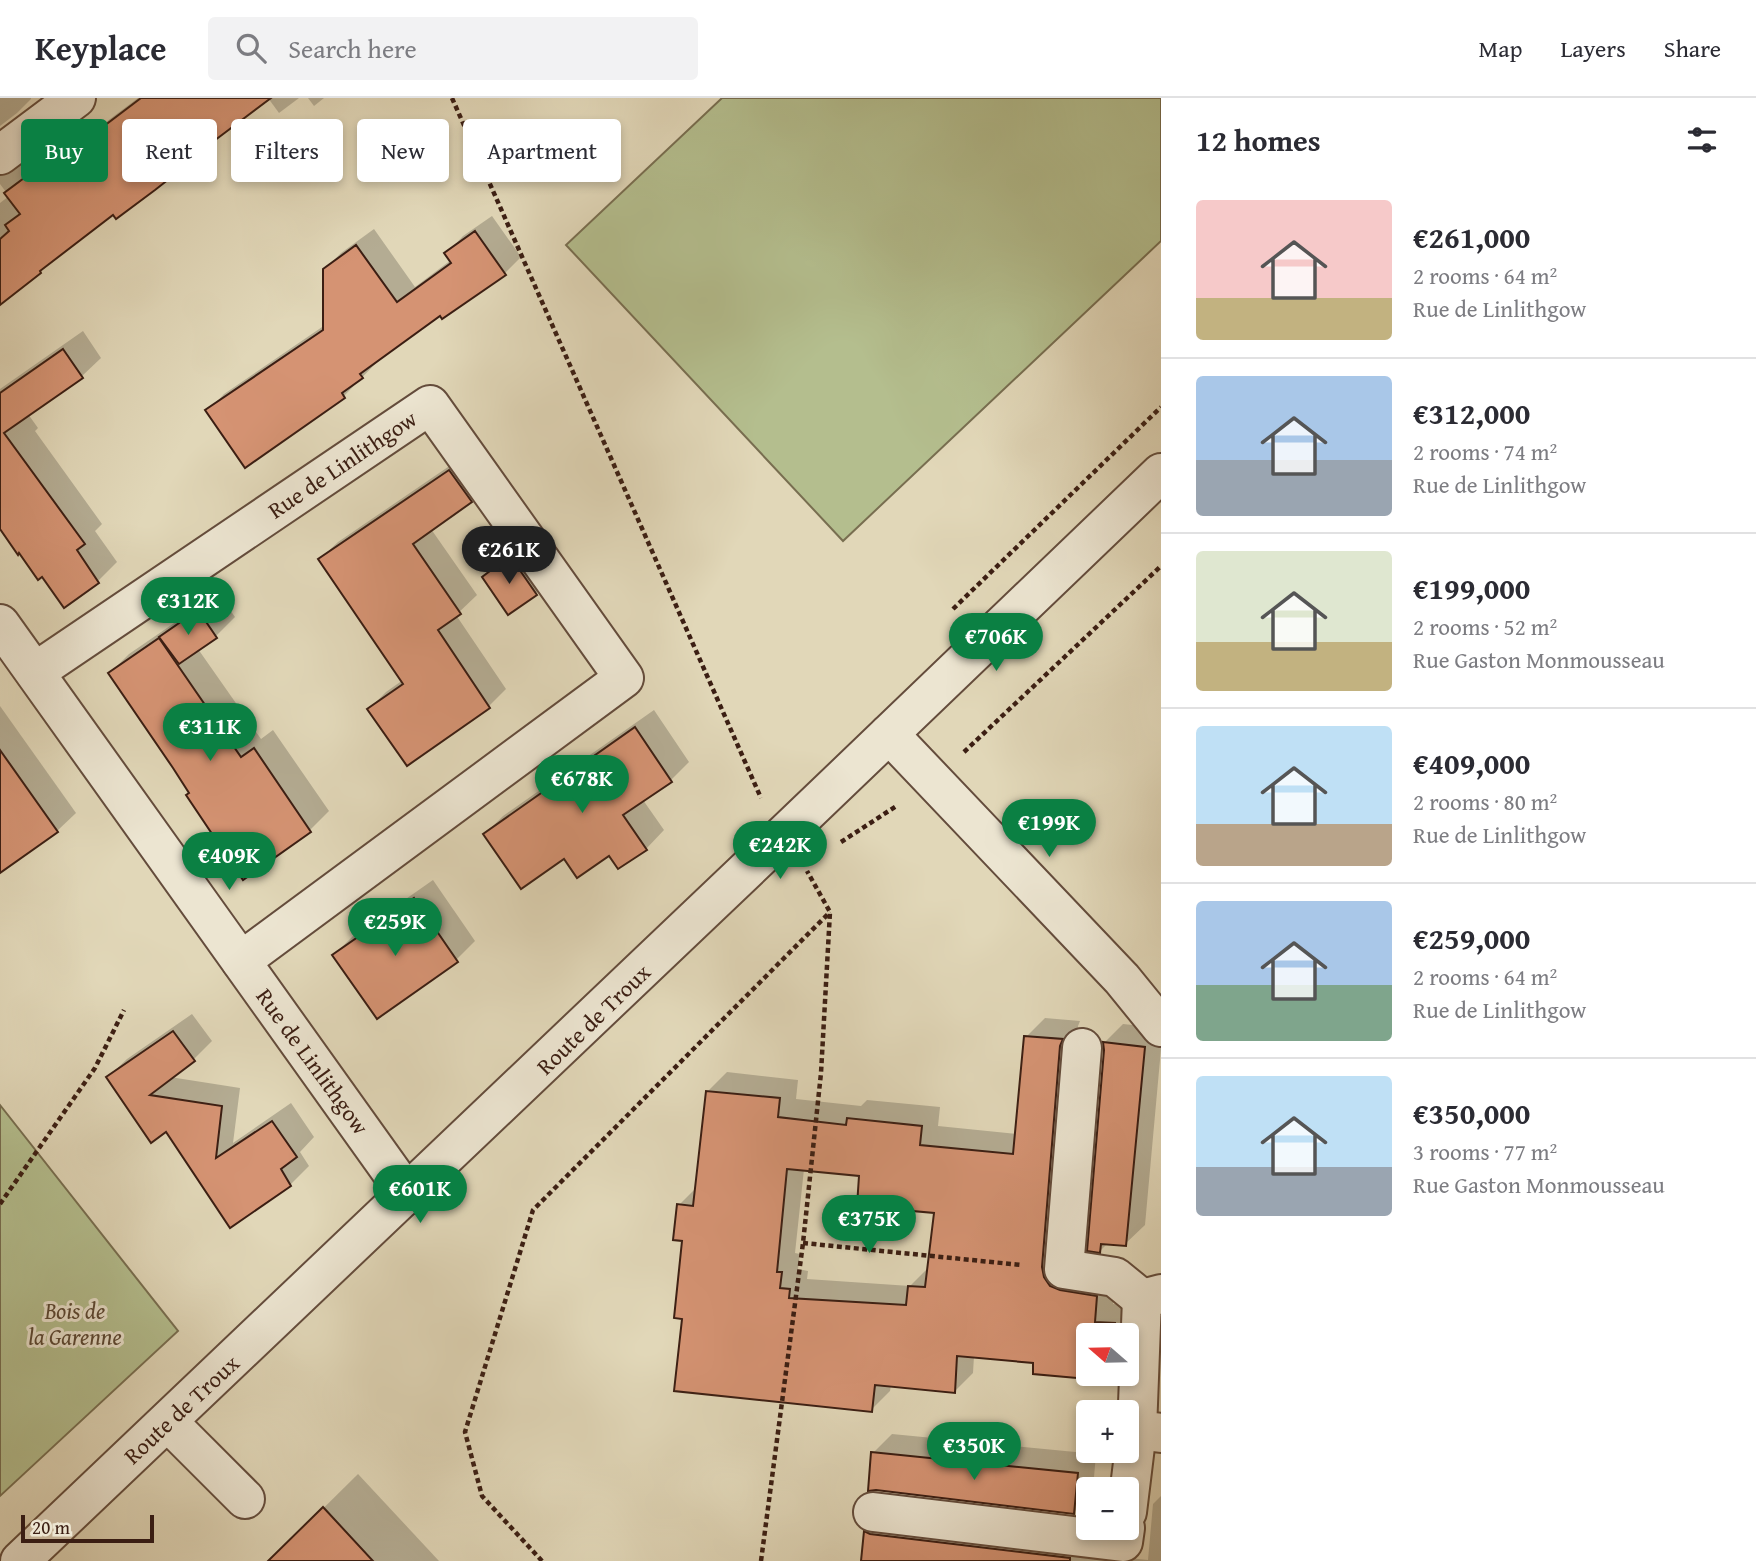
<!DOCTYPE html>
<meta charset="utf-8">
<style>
body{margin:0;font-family:"Gentium Book Plus",serif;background:#f2f2f3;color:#2b2b33;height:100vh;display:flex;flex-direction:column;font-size:26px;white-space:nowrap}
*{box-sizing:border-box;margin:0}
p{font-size:23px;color:#7c7c81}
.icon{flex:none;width:38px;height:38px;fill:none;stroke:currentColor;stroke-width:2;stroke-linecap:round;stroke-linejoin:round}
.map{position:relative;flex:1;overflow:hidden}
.panel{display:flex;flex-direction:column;background:#fff;width:595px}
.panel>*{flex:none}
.hud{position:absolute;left:21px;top:21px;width:665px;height:63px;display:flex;gap:14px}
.needle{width:46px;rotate:290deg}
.buttons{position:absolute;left:1076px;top:1225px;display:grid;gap:14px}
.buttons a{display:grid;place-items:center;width:63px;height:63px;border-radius:7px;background:#fff;box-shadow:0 4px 10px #0003;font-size:35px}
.scale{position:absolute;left:21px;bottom:18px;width:133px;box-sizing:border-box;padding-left:7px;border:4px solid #3b1e13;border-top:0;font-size:19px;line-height:24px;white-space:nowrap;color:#3b1e13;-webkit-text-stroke:5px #ece5d1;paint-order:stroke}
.price{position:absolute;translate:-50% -60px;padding:0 16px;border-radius:24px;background:#0b8043;color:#fff;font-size:23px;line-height:46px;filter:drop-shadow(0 2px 4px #0008)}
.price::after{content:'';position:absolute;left:50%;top:42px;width:21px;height:16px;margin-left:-10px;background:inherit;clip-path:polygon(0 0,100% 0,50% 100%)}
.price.selected{background:#222;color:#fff}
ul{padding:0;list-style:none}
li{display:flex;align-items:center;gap:21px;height:175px;padding:0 35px}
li+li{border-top:2px solid #e1e1e2}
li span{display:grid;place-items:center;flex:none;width:196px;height:140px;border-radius:7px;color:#555}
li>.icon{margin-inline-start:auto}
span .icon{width:84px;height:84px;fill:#fffc;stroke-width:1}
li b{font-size:30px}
h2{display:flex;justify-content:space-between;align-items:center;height:84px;padding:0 35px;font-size:30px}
.tag{padding:0 24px;border-radius:7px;background:#fff;box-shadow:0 4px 10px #0003;font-size:24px;line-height:63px}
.tag.selected{background:#0b8043;color:#fff}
header{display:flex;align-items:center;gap:42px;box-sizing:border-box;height:98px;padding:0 35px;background:#fff;border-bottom:2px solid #e1e1e2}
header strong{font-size:33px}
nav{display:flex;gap:38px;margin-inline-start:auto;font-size:24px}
.search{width:490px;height:63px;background:#f2f2f3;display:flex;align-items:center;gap:18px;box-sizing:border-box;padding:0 24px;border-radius:7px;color:#7c7c81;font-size:26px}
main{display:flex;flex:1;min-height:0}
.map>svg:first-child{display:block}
.green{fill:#b4be8e;stroke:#786e50;stroke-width:2}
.shadow{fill:#0003;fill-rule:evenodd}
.building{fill:#d59373;stroke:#3b1e13;stroke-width:2;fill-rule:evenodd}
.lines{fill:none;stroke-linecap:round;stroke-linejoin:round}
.minor-casing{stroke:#644c3c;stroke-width:42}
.path{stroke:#3b1e13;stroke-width:4.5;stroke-dasharray:5 3.5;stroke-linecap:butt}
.minor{stroke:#ece5d1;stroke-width:38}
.labels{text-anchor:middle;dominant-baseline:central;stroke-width:6;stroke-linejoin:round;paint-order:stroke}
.street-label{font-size:23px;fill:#3b1e13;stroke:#ece5d1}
.park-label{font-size:23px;font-style:italic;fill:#594632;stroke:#ece5d1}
</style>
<header>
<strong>Keyplace</strong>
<div class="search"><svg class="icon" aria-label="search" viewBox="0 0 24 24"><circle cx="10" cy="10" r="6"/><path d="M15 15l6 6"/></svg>Search here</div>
<nav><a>Map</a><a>Layers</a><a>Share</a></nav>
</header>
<main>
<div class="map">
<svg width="1161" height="1463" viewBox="0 0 1161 1463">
<rect width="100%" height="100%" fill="#e1d7b8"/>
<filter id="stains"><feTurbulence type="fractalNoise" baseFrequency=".00286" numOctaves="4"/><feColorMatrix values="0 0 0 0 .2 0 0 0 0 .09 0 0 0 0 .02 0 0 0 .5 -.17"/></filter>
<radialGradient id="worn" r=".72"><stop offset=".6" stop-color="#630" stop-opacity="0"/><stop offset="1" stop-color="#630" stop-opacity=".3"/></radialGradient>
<g class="green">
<path d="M722,0H1161V143L843,443L566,147Z"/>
<path d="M0,1007L178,1233L0,1398Z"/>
</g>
<g class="shadow">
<path d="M0,0H31V1L17,15L0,28Z"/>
<path d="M138,0H268L204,48L190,62L114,115L54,160L40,174L0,204V105L9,98L0,86V70L33,57L63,34L74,48Z"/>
<path d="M268,0H299L279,15Z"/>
<path d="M308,0H324L314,8Z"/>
<path d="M492,118L521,159L504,176L441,216L378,261L379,262L344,298L246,368L208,313L224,296L325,227L324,172L341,155L374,131L415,189L451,162L447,155L463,138Z"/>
<path d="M83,233L101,260L82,278L28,316L38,330L35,333L102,426L95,433L117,464L98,483L64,507L0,418V291Z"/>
<path d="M467,356L488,386L471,403L431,431L477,497L456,517L506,591L489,608L369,611L386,594L403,582L320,461L338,444Z"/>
<path d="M520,450L545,486L536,495L484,479L493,470Z"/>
<path d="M218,495L235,519L216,538L198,551L261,641L273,632L329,713L310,732L243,779L191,695L110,575L129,556Z"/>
<path d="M0,608L76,715L57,733L0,773Z"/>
<path d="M654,612L689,664L671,682L643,702L664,732L646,751L619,769L609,755L564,759L485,736L503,718Z"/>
<path d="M433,782L475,843L456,862L334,857L353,838Z"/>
<path d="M192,916L212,943L193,962L170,979L240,990L233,1045L291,1005L314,1039L300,1054L309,1068L290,1087L231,1127L166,1031L108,979L127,961Z"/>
<path d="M1045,920L1080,923L1078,928L1060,1150L1115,1180L1113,1206L1133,1207L1127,1237H1088V1276H1114L1109,1281L1035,1274V1264L974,1258L973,1275L954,1294L891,1287L890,1293L871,1312L684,1219V1141L679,1107L697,1089L708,993L727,974L798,982L796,1001L861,1008L867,1002L940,1009L938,1028L1017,1036L1026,939ZM804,1071L861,1076L936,1114L929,1169L910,1188L807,1181L808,1173L798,1171L800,1156L795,1155Z"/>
<path d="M1123,926L1161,930V951L1145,1127L1125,1146L1108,1145L1100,1153L1106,952L1104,945Z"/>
<path d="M892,1336L1096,1356L1093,1391H1088V1399L1074,1414L873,1355Z"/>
<path d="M358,1376L439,1463H270Z"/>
<path d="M1161,1398V1463H863L866,1434L887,1412L1090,1456L1148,1462L1153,1406Z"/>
</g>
<g class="building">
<path d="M141,0H271L190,61L192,63L155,92L116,121L113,117L40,173L41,175L0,207V141L9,133L5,127L20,116L4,95L51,60L55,65Z"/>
<path d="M475,133L506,177L442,221L440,218L360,276L363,280L342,295L345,300L245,370L205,312L323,232V171L356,147L397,204L451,165L444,155Z"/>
<path d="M63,251L83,280L4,335L85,446L77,452L99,485L64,510L42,479L38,482L19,455L18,457L0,431V295Z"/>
<path d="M449,372L472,404L413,446L461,516L438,532L490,610L407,668L367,611L403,586L318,461Z"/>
<path d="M510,458L537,497L508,517L482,479Z"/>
<path d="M198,512L217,540L179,566L159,539Z"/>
<path d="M159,540L241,659L254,650L311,734L243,782L186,697L189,695L173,670L108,575Z"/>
<path d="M635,629L672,684L623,717L647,752L618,771L609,758L577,780L564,761L521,791L483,736Z"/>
<path d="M0,652L58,734L0,775Z"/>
<path d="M414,800L458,864L377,921L332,857Z"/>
<path d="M173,933L195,963L150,997L222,1008L216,1060L272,1023L297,1059L281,1071L291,1088L230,1130L166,1034L151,1045L106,979Z"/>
<path d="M1024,938L1063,941L1060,948L1042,1169L1044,1179L1050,1188L1060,1192L1097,1198L1095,1224L1115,1225L1114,1237H1088V1276H1111L1110,1283L1033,1276V1265L957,1258L955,1295L875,1287L872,1314L674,1293L682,1221L674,1220L682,1143L673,1142L677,1106L693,1108L706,993L780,1000L778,1019L846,1027L847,1020L922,1028L920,1047L1013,1056ZM787,1071L859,1078L857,1108L934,1115L925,1189L908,1188L906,1207L789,1200L790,1191L780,1190L782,1174H777Z"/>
<path d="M1103,944L1145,949L1126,1148L1101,1146L1100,1155L1087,1153L1104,952Z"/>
<path d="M871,1354L1078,1375L1074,1416L876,1392L868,1393Z"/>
<path d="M323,1409L373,1463H268Z"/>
<path d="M864,1433L870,1436L1070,1460V1463H861Z"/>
</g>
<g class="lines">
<defs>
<g id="minor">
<path d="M0,57L76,0"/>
<path d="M0,526L408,1097"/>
<path d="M35,574L430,307L624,580L241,863"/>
<path d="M889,636L1122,881L1161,929"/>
<path d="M1082,950L1064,1171L1115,1179L1142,1201"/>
<path d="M1161,1196L1142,1201L1137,1332L1161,1335"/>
<path d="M168,1324L245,1401"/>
<path d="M873,1414L1123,1444L1125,1430"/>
<path d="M1127,1414L1137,1332"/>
<path d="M20,1463C403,1102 782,739 1161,375"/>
</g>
</defs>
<use href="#minor" class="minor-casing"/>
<g class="path">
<path d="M452,0L761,700"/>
<path d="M953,511L1161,309"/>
<path d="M964,654L1161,468"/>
<path d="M841,744L898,707"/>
<path d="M0,1106L95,970L124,912"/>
<path d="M803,1145L1021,1167"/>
<path d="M542,1463L482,1398L465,1334L533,1112L830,814"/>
<path d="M761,1463L803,1145L821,975L830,814L807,773"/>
</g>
<use href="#minor" class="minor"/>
</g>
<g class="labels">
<g class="street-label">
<text transform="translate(342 366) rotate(-34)">Rue de Linlithgow</text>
<text transform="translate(593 921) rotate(-44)">Route de Troux</text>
<text transform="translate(313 963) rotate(54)">Rue de Linlithgow</text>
<text transform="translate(181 1311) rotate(-43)">Route de Troux</text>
</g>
<g class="park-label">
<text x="75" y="1212">Bois de<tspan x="75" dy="26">la Garenne</tspan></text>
</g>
</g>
<rect width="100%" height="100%" filter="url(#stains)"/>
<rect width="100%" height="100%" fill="url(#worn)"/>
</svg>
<div class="buttons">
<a><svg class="needle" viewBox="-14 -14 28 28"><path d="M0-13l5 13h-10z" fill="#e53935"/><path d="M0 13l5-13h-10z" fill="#7c7c81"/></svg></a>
<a>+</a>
<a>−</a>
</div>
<div class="scale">20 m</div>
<b class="price selected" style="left:509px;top:488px">€261K</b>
<b class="price" style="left:188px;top:539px">€312K</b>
<b class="price" style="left:996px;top:575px">€706K</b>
<b class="price" style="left:210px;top:665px">€311K</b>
<b class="price" style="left:582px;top:717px">€678K</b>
<b class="price" style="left:1049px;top:761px">€199K</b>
<b class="price" style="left:780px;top:783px">€242K</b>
<b class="price" style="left:229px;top:794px">€409K</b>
<b class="price" style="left:395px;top:860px">€259K</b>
<b class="price" style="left:420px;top:1127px">€601K</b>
<b class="price" style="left:869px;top:1157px">€375K</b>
<b class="price" style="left:974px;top:1384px">€350K</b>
<div class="hud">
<a class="tag selected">Buy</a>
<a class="tag">Rent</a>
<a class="tag">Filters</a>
<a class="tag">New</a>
<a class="tag">Apartment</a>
</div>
</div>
<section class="panel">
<h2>12 homes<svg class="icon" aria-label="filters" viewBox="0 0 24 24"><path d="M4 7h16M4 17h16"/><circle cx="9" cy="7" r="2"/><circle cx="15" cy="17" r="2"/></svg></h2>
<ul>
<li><span style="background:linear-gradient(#f6c9c9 70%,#c2b280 0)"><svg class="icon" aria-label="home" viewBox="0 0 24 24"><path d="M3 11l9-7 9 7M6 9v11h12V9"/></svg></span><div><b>€261,000</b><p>2 rooms · 64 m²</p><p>Rue de Linlithgow</p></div></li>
<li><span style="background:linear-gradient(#a9c7e8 60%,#9aa5b1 0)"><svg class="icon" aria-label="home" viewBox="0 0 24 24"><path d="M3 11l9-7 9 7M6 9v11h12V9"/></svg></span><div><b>€312,000</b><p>2 rooms · 74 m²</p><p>Rue de Linlithgow</p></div></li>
<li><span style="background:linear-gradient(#dfe7d0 65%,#c2b280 0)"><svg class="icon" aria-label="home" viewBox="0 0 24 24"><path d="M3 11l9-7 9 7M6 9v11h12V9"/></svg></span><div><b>€199,000</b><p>2 rooms · 52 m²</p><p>Rue Gaston Monmousseau</p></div></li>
<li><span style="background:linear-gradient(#bfe0f5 70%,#b9a48a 0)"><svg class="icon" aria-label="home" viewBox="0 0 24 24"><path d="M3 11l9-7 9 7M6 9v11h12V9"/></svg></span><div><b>€409,000</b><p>2 rooms · 80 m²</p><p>Rue de Linlithgow</p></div></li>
<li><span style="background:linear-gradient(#a9c7e8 60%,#7fa58c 0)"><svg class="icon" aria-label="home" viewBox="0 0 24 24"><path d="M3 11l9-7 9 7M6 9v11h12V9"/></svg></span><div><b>€259,000</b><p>2 rooms · 64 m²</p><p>Rue de Linlithgow</p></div></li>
<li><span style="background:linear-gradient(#bfe0f5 65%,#9aa5b1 0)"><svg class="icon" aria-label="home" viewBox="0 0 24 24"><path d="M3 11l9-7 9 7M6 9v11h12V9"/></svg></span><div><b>€350,000</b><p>3 rooms · 77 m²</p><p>Rue Gaston Monmousseau</p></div></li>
</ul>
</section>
</main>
